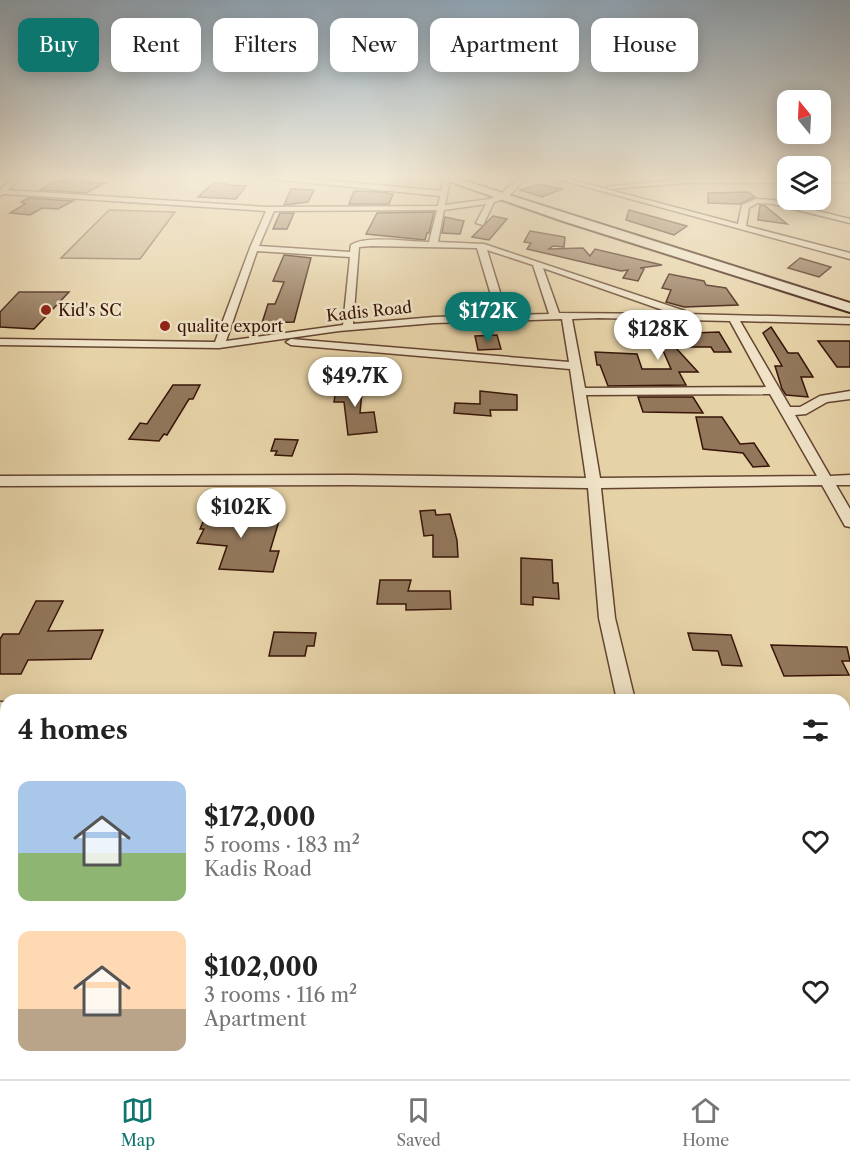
<!DOCTYPE html>
<meta charset="utf-8">
<style>
body{margin:0;font-family:"Libre Caslon Text",serif;background:#f2f2f2;color:#222;height:100vh;display:flex;flex-direction:column;font-size:22px;white-space:nowrap}
*{box-sizing:border-box;margin:0}
p{font-size:20px;color:#767676}
.icon{flex:none;width:33px;height:33px;fill:none;stroke:currentColor;stroke-width:2;stroke-linecap:round;stroke-linejoin:round}
.map{position:relative;flex:1;overflow:hidden}
.drawer{position:absolute;left:0px;top:694px;width:850px;height:386px;display:flex;flex-direction:column;background:#fff;border-radius:18px 18px 0 0;box-shadow:0 3px 15px #0003}
.drawer>*{flex:none}
.guide{position:absolute;left:18px;top:18px;width:814px;height:54px;display:flex;gap:12px}
.needle{width:39px;rotate:342deg}
.tools{position:absolute;left:777px;top:90px;display:grid;gap:12px}
.tools a{display:grid;place-items:center;width:54px;height:54px;border-radius:12px;background:#fff;box-shadow:0 3px 15px #0003;font-size:30px}
.price{position:absolute;translate:-50% -51px;padding:0 14px;border-radius:21px;background:#fff;color:#222;font-size:20px;line-height:39px;filter:drop-shadow(0 2px 3px #0008)}
.price::after{content:'';position:absolute;left:50%;top:36px;width:18px;height:14px;margin-left:-9px;background:inherit;clip-path:polygon(0 0,100% 0,50% 100%)}
.price.current{background:#0f766e;color:#fff}
ul{padding:0;list-style:none}
li{display:flex;align-items:center;gap:18px;height:150px;padding:0 18px}
li span{display:grid;place-items:center;flex:none;width:168px;height:120px;border-radius:12px;color:#555}
li>.icon{margin-inline-start:auto}
span .icon{width:72px;height:72px;fill:#fffc;stroke-width:1}
li b{font-size:26px}
h2{display:flex;justify-content:space-between;align-items:center;height:72px;padding:0 18px;font-size:26px}
.chip{padding:0 21px;border-radius:12px;background:#fff;box-shadow:0 3px 15px #0003;font-size:21px;line-height:54px}
.chip.current{background:#0f766e;color:#fff}
.dock{display:flex;justify-content:space-around;align-items:center;height:84px;border-top:2px solid #e0e0e0;background:#fff;font-size:16px;color:#767676}
.dock a{display:grid;justify-items:center;gap:3px}
.dock .current{color:#0f766e}
.map>svg:first-child{display:block}
.green{fill:#c8b28c;stroke:#80644a;stroke-width:1.5}
.building{fill:#92775b;stroke:#381508;stroke-width:1.5}
.lines{fill:none;stroke-linecap:round;stroke-linejoin:round}
.minor-casing{stroke:#644430;stroke-width:3}
.secondary-casing{stroke:#381508;stroke-width:4}
.minor{fill:#efe2c6;fill-rule:evenodd}
.secondary{fill:#efe2c6;fill-rule:evenodd}
.poi-dot{fill:#8f2418;stroke:#efe2c6;stroke-width:2}
.labels{text-anchor:middle;dominant-baseline:central;stroke-width:5;stroke-linejoin:round;paint-order:stroke}
.far-poi-label{font-size:16px;fill:#381508;stroke:#efe2c6;text-anchor:start}
.far-street-label{font-size:16px;fill:#381508;stroke:#efe2c6}
</style>
<div class="map">
<svg width="850" height="1079" viewBox="0 0 850 1079">
<rect width="100%" height="100%" fill="#e6d2a7"/>
<filter id="stains"><feTurbulence type="fractalNoise" baseFrequency=".00333" numOctaves="4"/><feColorMatrix values="0 0 0 0 .2 0 0 0 0 .09 0 0 0 0 .02 0 0 0 .5 -.17"/></filter>
<radialGradient id="worn" r=".72"><stop offset=".6" stop-color="#630" stop-opacity="0"/><stop offset="1" stop-color="#630" stop-opacity=".3"/></radialGradient>
<path class="green" d="M109,210L175,212L140,259L61,258Z"/>
<g class="building">
<path d="M84,180L83,182L105,183L86,193L40,190L54,181Z"/>
<path d="M213,183H227L225,185L246,186L236,199L198,197Z"/>
<path d="M539,184L562,189L542,197L520,190Z"/>
<path d="M291,189L314,190L308,202L284,205Z"/>
<path d="M354,191L381,192L393,194L389,204H349Z"/>
<path d="M749,192L755,197L740,204L708,203V193Z"/>
<path d="M28,198L73,201L58,209L42,208L30,215L10,213L25,204L21,202Z"/>
<path d="M760,205L765,206L787,224L758,220Z"/>
<path d="M629,210L687,226L674,235L626,220Z"/>
<path d="M434,212L429,233H427L425,240L366,234L377,213Z"/>
<path d="M280,213H294L287,229H273Z"/>
<path d="M493,216L507,219L489,240L472,237Z"/>
<path d="M445,217L464,221L460,234L442,233Z"/>
<path d="M530,231L565,237L564,247L553,246L549,249L583,248L590,256L595,249L662,265L640,268L644,269L638,281L623,278L628,270L621,271L527,249L531,243L524,242Z"/>
<path d="M284,255L311,258L294,322L262,323L268,304H275L284,282L273,281Z"/>
<path d="M800,258L831,267L819,277L788,268Z"/>
<path d="M669,274L704,281L706,285L726,288L738,305L684,307L666,302L671,290L662,288Z"/>
<path d="M19,292H69L34,329L0,327V312Z"/>
<path d="M654,324L664,334L719,332L731,352H714L711,347H675L698,372H679L686,385L608,386L600,365H597L595,352L637,354L642,369H671L652,325Z"/>
<path d="M771,327L788,353H798L813,377H801L808,397L786,395L782,389L775,366H782L763,333Z"/>
<path d="M497,335L501,349L478,350L475,336Z"/>
<path d="M818,341H850V367H837Z"/>
<path d="M363,381L360,413L374,412L377,432L348,435L344,402H334L337,382Z"/>
<path d="M173,385H200L193,399H189L167,435L164,434L159,441L129,439L140,423L147,424Z"/>
<path d="M480,391L517,395V410H490L491,416L454,413L455,403L480,404Z"/>
<path d="M638,397H693L703,413L643,412Z"/>
<path d="M696,417H722L740,444L754,443L769,466L753,467L743,453L703,449Z"/>
<path d="M275,439L298,440L292,456L275,455L277,451H271Z"/>
<path d="M218,505L241,506L238,515L274,517L273,521H279L270,551H279L273,572L219,569L227,546L197,543L204,529H200L208,510H216Z"/>
<path d="M435,510L436,515L450,514L457,540L458,557H433V535L424,536L420,511Z"/>
<path d="M521,558L552,560L553,583H558L559,599L533,597V605L521,604Z"/>
<path d="M380,580H411L408,591H450L451,609L406,610V604H377Z"/>
<path d="M36,601H63L48,631L103,630L91,659L28,660L21,674H0V639L3,634H19Z"/>
<path d="M274,632L316,633L314,646H307L305,656H269Z"/>
<path d="M688,633L731,635L742,666L722,665L718,651L693,650Z"/>
<path d="M771,645L847,647L850,661H842L849,675L784,676Z"/>
</g>
<g class="lines">
<defs>
<g id="minor">
<path d="M14,177H21L8,190L266,207L438,206L440,196L252,177L302,178L441,191L444,179L447,177L450,179L445,205L490,199L501,194L520,177H527L507,198L494,202L483,225L476,223L486,204L444,210L438,242L484,244L685,311V314L850,318V324L740,321L790,407H800L820,396L850,391V399L827,402L806,414L795,415L830,476L850,475V485H836L850,509V527L845,526L822,485L601,488L615,618L635,700H617L599,618L588,488L351,485L0,486V476L351,475L586,478L570,369L291,345L286,342L291,339L569,362L562,319L434,323L339,331L219,348L0,345V339L215,342L250,248L266,211L4,194L0,196V190ZM437,210L429,242C410,242 366,235 351,245L350,252L259,246L274,211ZM372,246L477,248L497,315L434,317L353,324L359,247ZM487,250L533,265L549,314L507,315ZM257,251L350,257L343,325L226,341ZM543,268L674,314L559,313ZM599,318L730,321L766,387L585,388L572,319ZM770,394L817,476L600,478L586,395Z"/>
<path d="M84,177H91L87,180Z"/>
<path d="M550,177H561L738,224L742,205L756,199L773,200L850,219V223L773,204L757,203L749,208L746,226L850,253V259Z"/>
<rect x="820" y="178" width="30" height="4"/>
<path d="M684,179H788V183H684L610,189L606,187Z"/>
<rect x="0" y="702" width="6" height="18"/>
<rect x="844" y="852" width="6" height="22"/>
<path d="M678,1074H704L706,1079H678Z"/>
</g>
<path id="secondary" d="M437,177H452L850,303V312L563,221Z"/>
</defs>
<use href="#minor" class="minor-casing"/>
<use href="#secondary" class="secondary-casing"/>
<use href="#minor" class="minor"/>
<use href="#secondary" class="secondary"/>
</g>
<linearGradient id="sky" x2="0" y2="1"><stop stop-color="#8fa6b8"/><stop offset="0.54" stop-color="#f4ebd7"/><stop offset="1" stop-color="#f4ebd7" stop-opacity="0"/></linearGradient>
<rect width="850" height="328" fill="url(#sky)"/>
<g class="poi-dot">
<circle cx="46" cy="310" r="6"/>
<circle cx="165" cy="326" r="6"/>
</g>
<g class="labels">
<g class="far-poi-label">
<text x="58" y="310">Kid's SC</text>
<text x="177" y="326">qualite export</text>
</g>
<g class="far-street-label">
<text transform="translate(369 311) rotate(-6)">Kadis Road</text>
</g>
</g>
<rect width="100%" height="100%" filter="url(#stains)"/>
<rect width="100%" height="100%" fill="url(#worn)"/>
</svg>
<div class="tools">
<a><svg class="needle" viewBox="-14 -14 28 28"><path d="M0-13l5 13h-10z" fill="#e53935"/><path d="M0 13l5-13h-10z" fill="#767676"/></svg></a>
<a><svg class="icon" aria-label="layers" viewBox="0 0 24 24"><path d="M12 4l9 5-9 5-9-5zM3 14l9 5 9-5"/></svg></a>
</div>
<b class="price current" style="left:488px;top:343px">$172K</b>
<b class="price" style="left:658px;top:361px">$128K</b>
<b class="price" style="left:355px;top:408px">$49.7K</b>
<b class="price" style="left:241px;top:539px">$102K</b>
<div class="guide">
<a class="chip current">Buy</a>
<a class="chip">Rent</a>
<a class="chip">Filters</a>
<a class="chip">New</a>
<a class="chip">Apartment</a>
<a class="chip">House</a>
</div>
<section class="drawer">
<h2>4 homes<svg class="icon" aria-label="filters" viewBox="0 0 24 24"><path d="M4 7h16M4 17h16"/><circle cx="9" cy="7" r="2"/><circle cx="15" cy="17" r="2"/></svg></h2>
<ul>
<li><span style="background:linear-gradient(#a9c7e8 60%,#8fb573 0)"><svg class="icon" aria-label="home" viewBox="0 0 24 24"><path d="M3 11l9-7 9 7M6 9v11h12V9"/></svg></span><div><b>$172,000</b><p>5 rooms · 183 m²</p><p>Kadis Road</p></div><svg class="icon" aria-label="heart" viewBox="0 0 24 24"><path d="M12 20l-8-8c-3-5 5-10 8-4 3-6 11-1 8 4z"/></svg></li>
<li><span style="background:linear-gradient(#ffd9b3 65%,#b9a48a 0)"><svg class="icon" aria-label="home" viewBox="0 0 24 24"><path d="M3 11l9-7 9 7M6 9v11h12V9"/></svg></span><div><b>$102,000</b><p>3 rooms · 116 m²</p><p>Apartment</p></div><svg class="icon" aria-label="heart" viewBox="0 0 24 24"><path d="M12 20l-8-8c-3-5 5-10 8-4 3-6 11-1 8 4z"/></svg></li>
</ul>
</section>
</div>
<nav class="dock">
<a class="current"><svg class="icon" aria-label="map" viewBox="0 0 24 24"><path d="M3 6l6-2 6 2 6-2v14l-6 2-6-2-6 2zM9 4v14M15 6v14"/></svg>Map</a>
<a><svg class="icon" aria-label="saved" viewBox="0 0 24 24"><path d="M7 4h10v16l-5-4-5 4z"/></svg>Saved</a>
<a><svg class="icon" aria-label="home" viewBox="0 0 24 24"><path d="M3 11l9-7 9 7M6 9v11h12V9"/></svg>Home</a>
</nav>
